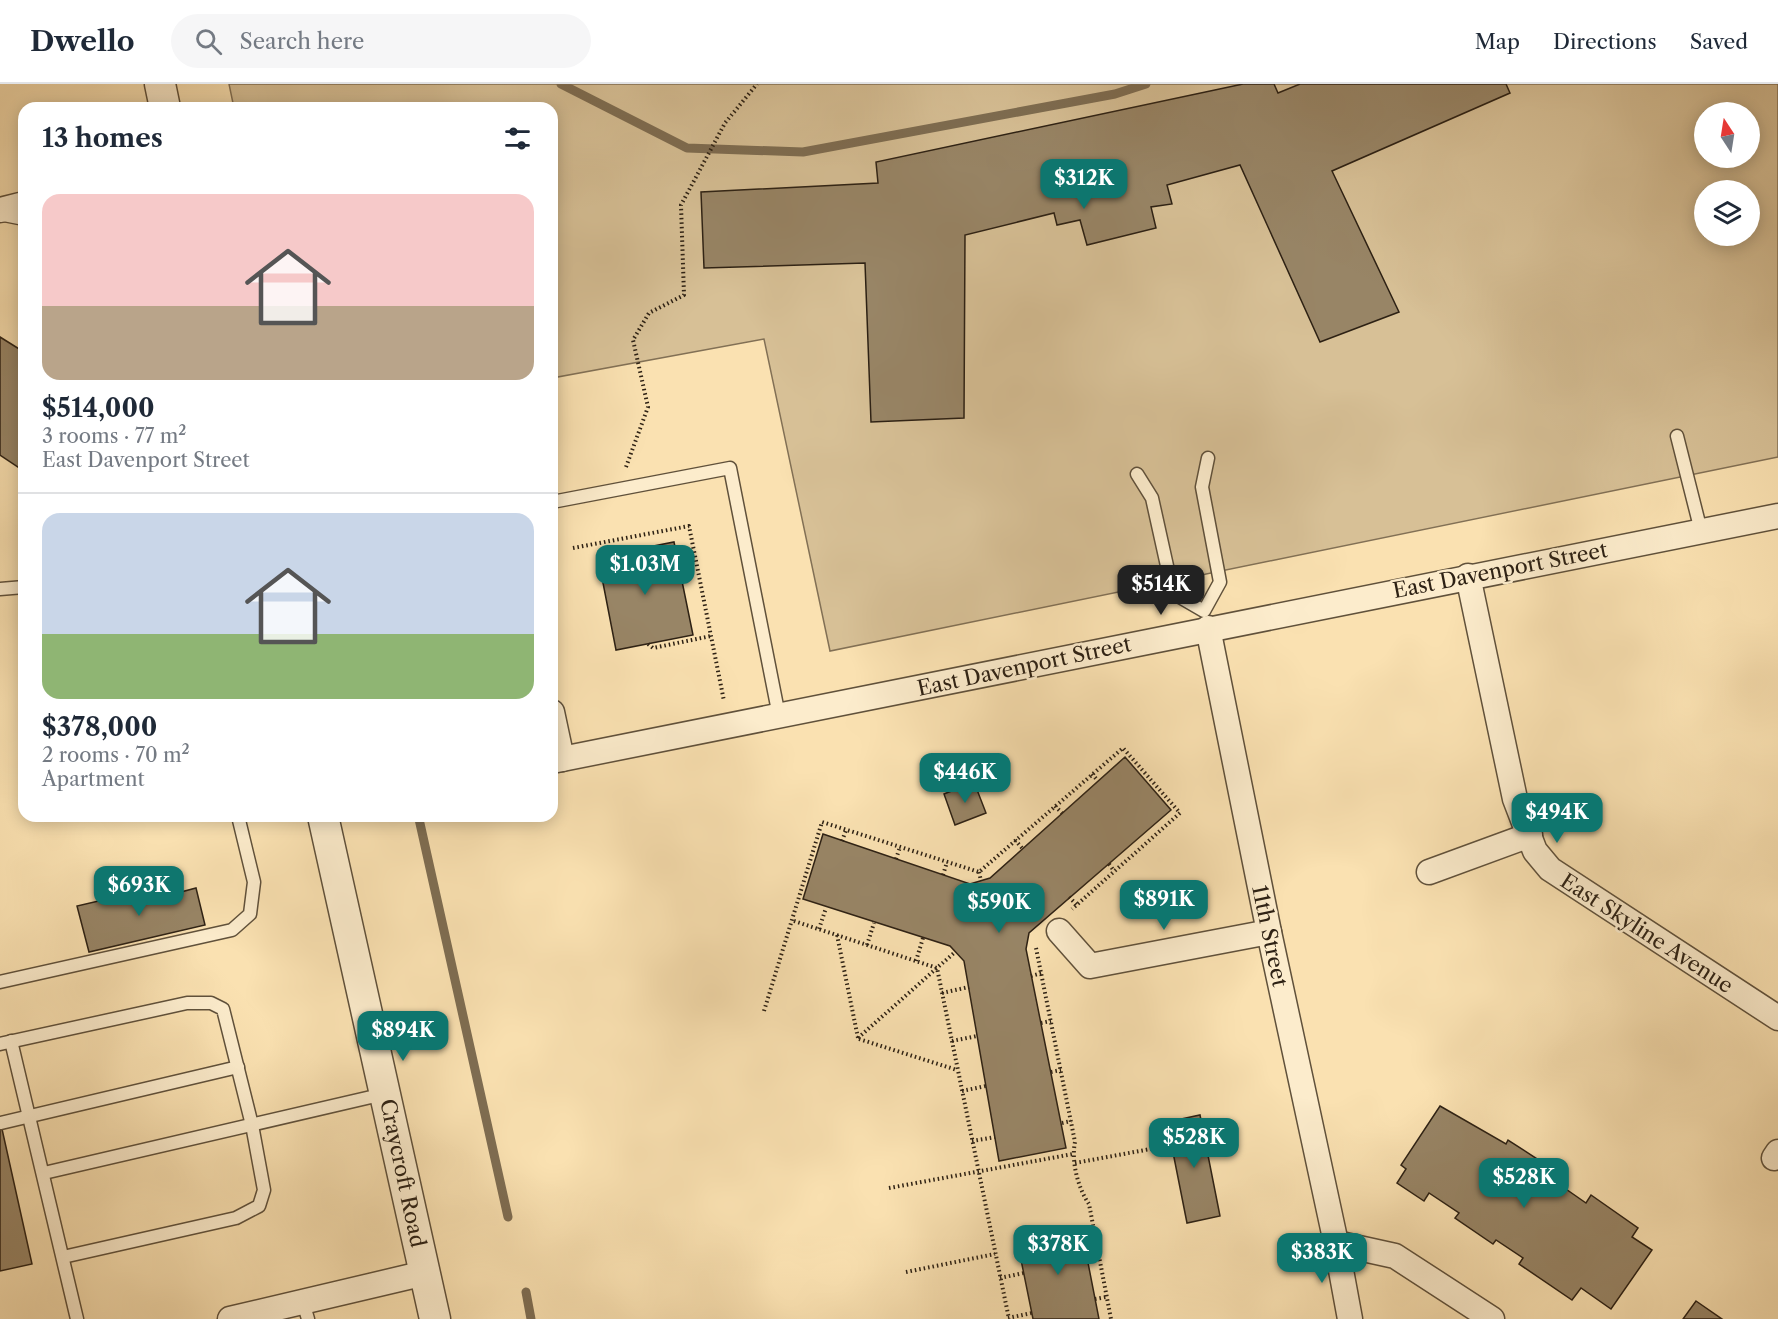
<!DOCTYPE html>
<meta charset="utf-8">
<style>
body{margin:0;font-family:"Libre Caslon Text",serif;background:#f6f6f7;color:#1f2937;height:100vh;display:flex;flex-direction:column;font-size:22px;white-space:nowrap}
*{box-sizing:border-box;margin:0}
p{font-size:20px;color:#747a83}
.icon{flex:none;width:33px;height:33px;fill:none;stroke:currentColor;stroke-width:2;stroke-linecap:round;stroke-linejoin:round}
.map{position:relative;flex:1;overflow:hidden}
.drawer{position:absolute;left:18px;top:18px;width:540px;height:720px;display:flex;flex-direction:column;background:#fff;border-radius:18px;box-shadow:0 3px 15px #0003}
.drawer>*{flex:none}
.needle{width:39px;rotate:348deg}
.tools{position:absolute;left:1694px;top:18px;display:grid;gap:12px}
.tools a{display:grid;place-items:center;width:66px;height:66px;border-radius:50%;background:#fff;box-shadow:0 3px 15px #0003;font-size:30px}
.price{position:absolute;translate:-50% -51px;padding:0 14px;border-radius:12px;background:#0f766e;color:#fff;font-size:20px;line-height:39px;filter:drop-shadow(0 2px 3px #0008)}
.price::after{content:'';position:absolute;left:50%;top:36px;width:18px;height:14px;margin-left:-9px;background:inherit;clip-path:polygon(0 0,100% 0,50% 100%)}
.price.active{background:#222;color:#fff}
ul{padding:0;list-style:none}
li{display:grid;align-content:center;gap:12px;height:318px;padding:0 24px}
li+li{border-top:2px solid #e0e1e3}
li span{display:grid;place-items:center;height:186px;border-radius:18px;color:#555}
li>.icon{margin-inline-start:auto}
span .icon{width:108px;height:108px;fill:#fffc;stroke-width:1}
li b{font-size:26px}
h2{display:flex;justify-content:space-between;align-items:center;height:72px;padding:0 24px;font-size:26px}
header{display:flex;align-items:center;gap:36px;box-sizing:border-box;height:84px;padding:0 30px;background:#fff;border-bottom:2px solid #e0e1e3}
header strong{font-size:28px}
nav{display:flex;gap:33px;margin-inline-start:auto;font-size:21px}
.search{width:420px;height:54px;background:#f6f6f7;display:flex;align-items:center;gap:15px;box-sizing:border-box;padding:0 21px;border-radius:33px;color:#747a83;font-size:22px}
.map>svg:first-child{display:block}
.green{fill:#d7c096;stroke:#827055;stroke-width:1.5;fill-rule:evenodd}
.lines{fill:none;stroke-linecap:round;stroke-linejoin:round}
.stream{stroke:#7e6d52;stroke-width:9}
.building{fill:#988566;stroke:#2d2114;stroke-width:1.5}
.service-casing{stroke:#60513b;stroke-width:15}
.minor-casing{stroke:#60513b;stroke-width:27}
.tertiary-casing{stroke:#60513b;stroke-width:33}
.path{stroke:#2d2114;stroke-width:4;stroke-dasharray:1.5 3;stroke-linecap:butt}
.service{stroke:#fceccc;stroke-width:12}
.minor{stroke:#fceccc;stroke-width:24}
.tertiary{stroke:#fceccc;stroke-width:30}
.labels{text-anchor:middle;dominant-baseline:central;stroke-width:5;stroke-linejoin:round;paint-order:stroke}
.street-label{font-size:21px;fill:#2d2114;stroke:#fceccc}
</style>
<header>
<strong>Dwello</strong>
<div class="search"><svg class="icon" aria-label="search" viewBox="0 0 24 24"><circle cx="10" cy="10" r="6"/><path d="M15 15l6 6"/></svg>Search here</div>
<nav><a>Map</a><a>Directions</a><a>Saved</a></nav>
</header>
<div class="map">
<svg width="1778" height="1235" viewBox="0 0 1778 1235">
<rect width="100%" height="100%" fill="#fae1b1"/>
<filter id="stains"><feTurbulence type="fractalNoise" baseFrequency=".00333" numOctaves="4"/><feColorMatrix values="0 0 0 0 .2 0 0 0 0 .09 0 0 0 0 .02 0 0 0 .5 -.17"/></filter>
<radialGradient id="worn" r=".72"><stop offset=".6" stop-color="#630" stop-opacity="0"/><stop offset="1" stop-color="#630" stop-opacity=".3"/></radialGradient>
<path class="green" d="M229,0H1778V373L830,567L764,255L552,294V24H234ZM1704,28H1749V74H1704ZM1704,106H1749V152H1704Z"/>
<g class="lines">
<g class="stream">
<path d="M561,0L687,64L803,68L1115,10L1146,0"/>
<path d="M419,735L508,1133"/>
<path d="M526,1208L531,1235"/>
</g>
</g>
<g class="building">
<path d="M1243,0H1274L1278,9L1300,0H1506L1510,9L1332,87L1399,228L1320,258L1240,81L1167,101L1172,120L1151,123L1156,144L1087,161L1080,136L1057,141L1054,129L965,151L964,334L871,338L865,179L704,184L701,108L878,99L876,78Z"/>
<path d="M0,253L24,268V387L0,371Z"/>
<path d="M674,458L693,551L616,566L598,473Z"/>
<path d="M1125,673L1171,726L1029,849L1026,865L1066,1064L999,1077L964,877L950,862L803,815L823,750L970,800L990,794Z"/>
<path d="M974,698L986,729L955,741L944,710Z"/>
<path d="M163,802L166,812L196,804L205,841L89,868L77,822Z"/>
<path d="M1440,1022L1506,1060L1508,1056L1542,1078L1540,1087L1586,1119L1591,1111L1638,1144L1632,1153L1652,1166L1611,1225L1581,1204L1572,1216L1519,1180L1523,1174L1496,1156L1493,1160L1455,1134L1459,1129L1429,1109L1424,1117L1397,1099L1406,1085L1401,1081Z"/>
<path d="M1200,1031L1220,1132L1187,1139L1167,1038Z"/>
<path d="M0,1036L32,1180L0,1187Z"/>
<path d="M1081,1143L1099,1235H1033L1017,1156Z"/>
<path d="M1696,1217L1722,1235H1683Z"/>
</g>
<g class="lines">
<defs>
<g id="service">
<path d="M4,131L24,135"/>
<path d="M1677,352L1701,447"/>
<path d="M1137,390L1152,414L1173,509L1204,527L1220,498L1202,403L1208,374"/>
<path d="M552,418L730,384L779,632"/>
<path d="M0,505L24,503"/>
<path d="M0,898L232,846L250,830L254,798L238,732"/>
<path d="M11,957L77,1235"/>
<path d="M0,960L187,919H211L223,925L252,1041L264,1106L259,1122L236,1134L63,1173"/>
<path d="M1,1039L238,983"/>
<path d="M44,1089L384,1010"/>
<path d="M303,1218L308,1235"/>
</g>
<g id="minor">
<path d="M0,126L24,120"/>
<path d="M1468,492L1515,715L1535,767L1550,785L1778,934"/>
<path d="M1208,544L1269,848L1336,1159L1350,1235"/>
<path d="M552,628L562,675"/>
<path d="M552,677L1778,432"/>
<path d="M1429,788L1530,751"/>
<path d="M1059,847L1090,882L1269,848"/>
<path d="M1774,1074L1778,1068"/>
<path d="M1336,1159L1395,1172L1492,1235"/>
<path d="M230,1235L425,1189"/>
</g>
<g id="tertiary">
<path d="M160,0L165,24"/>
<path d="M323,732L435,1235"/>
</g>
</defs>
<use href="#service" class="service-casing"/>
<use href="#minor" class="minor-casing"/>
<use href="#tertiary" class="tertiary-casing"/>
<g class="path">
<path d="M626,383L648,323L633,256L649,229L684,211L681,121L725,39L757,0"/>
<path d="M573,464L689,442L724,617"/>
<path d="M648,560L653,564L711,552"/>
<path d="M1092,690L1098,697"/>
<path d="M1055,722L1063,730"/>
<path d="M1015,756L1023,765"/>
<path d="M842,757L846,746"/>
<path d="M896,775L900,763"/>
<path d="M1109,780L1114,787"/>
<path d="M979,788L981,797"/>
<path d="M943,791L947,778"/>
<path d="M1069,813L1077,821"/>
<path d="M794,837L937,884L1009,1235"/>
<path d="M819,845L826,824"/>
<path d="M837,851L858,954"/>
<path d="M867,861L874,839"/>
<path d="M1036,864L1075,1058C1071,1078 1078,1104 1089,1120L1111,1235"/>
<path d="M916,877L923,854"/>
<path d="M1031,892L1042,889"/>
<path d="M942,909L969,903"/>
<path d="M764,927L822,738L979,788L1123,664L1180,729L1072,825"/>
<path d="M1041,939L1051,937"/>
<path d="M858,954L955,868"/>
<path d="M859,955L957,986"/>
<path d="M952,957L977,952"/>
<path d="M1051,988L1061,986"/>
<path d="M962,1007L986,1002"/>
<path d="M1062,1039L1071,1037"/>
<path d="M972,1057L995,1053"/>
<path d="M1075,1079L1172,1061"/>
<path d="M889,1104L1073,1070"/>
<path d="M1088,1176L1099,1173"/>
<path d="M906,1188L995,1170"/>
<path d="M1000,1194L1024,1189"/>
<path d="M1095,1215L1106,1213"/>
<path d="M1008,1234L1032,1229"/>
</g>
<use href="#service" class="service"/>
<use href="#minor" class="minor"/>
<use href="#tertiary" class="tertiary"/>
</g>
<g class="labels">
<g class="street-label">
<text transform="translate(1500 486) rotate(-11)">East Davenport Street</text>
<text transform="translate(1024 582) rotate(-12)">East Davenport Street</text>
<text transform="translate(1647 849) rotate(33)">East Skyline Avenue</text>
<text transform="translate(1270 852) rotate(78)">11th Street</text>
<text transform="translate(403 1089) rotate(78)">Craycroft Road</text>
</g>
</g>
<rect width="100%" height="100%" filter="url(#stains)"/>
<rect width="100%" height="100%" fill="url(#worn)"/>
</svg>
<div class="tools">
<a><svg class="needle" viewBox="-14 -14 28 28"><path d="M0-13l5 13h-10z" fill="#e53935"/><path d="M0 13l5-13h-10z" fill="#747a83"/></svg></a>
<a><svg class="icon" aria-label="layers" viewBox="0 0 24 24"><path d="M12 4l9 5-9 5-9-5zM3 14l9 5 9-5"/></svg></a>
</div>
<b class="price" style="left:1084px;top:126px">$312K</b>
<b class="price" style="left:645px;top:512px">$1.03M</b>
<b class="price active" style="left:1161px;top:532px">$514K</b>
<b class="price" style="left:965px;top:720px">$446K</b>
<b class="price" style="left:1557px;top:760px">$494K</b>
<b class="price" style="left:139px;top:833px">$693K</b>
<b class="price" style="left:1164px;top:847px">$891K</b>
<b class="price" style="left:999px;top:850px">$590K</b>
<b class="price" style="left:403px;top:978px">$894K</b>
<b class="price" style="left:1194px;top:1085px">$528K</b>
<b class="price" style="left:1524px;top:1125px">$528K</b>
<b class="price" style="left:1058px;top:1192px">$378K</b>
<b class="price" style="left:1322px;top:1200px">$383K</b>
<section class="drawer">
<h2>13 homes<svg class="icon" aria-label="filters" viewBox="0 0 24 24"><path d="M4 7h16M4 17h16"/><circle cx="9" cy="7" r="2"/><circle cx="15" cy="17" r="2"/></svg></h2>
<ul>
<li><span style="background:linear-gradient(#f6c9c9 60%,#b9a48a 0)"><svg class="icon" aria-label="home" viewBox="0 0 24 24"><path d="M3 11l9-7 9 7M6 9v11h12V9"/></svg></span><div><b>$514,000</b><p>3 rooms · 77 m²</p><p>East Davenport Street</p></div></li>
<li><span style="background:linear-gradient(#c9d6e8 65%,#8fb573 0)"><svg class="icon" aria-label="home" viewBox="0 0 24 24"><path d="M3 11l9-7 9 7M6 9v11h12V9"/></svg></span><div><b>$378,000</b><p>2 rooms · 70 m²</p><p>Apartment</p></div></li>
</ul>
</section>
</div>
